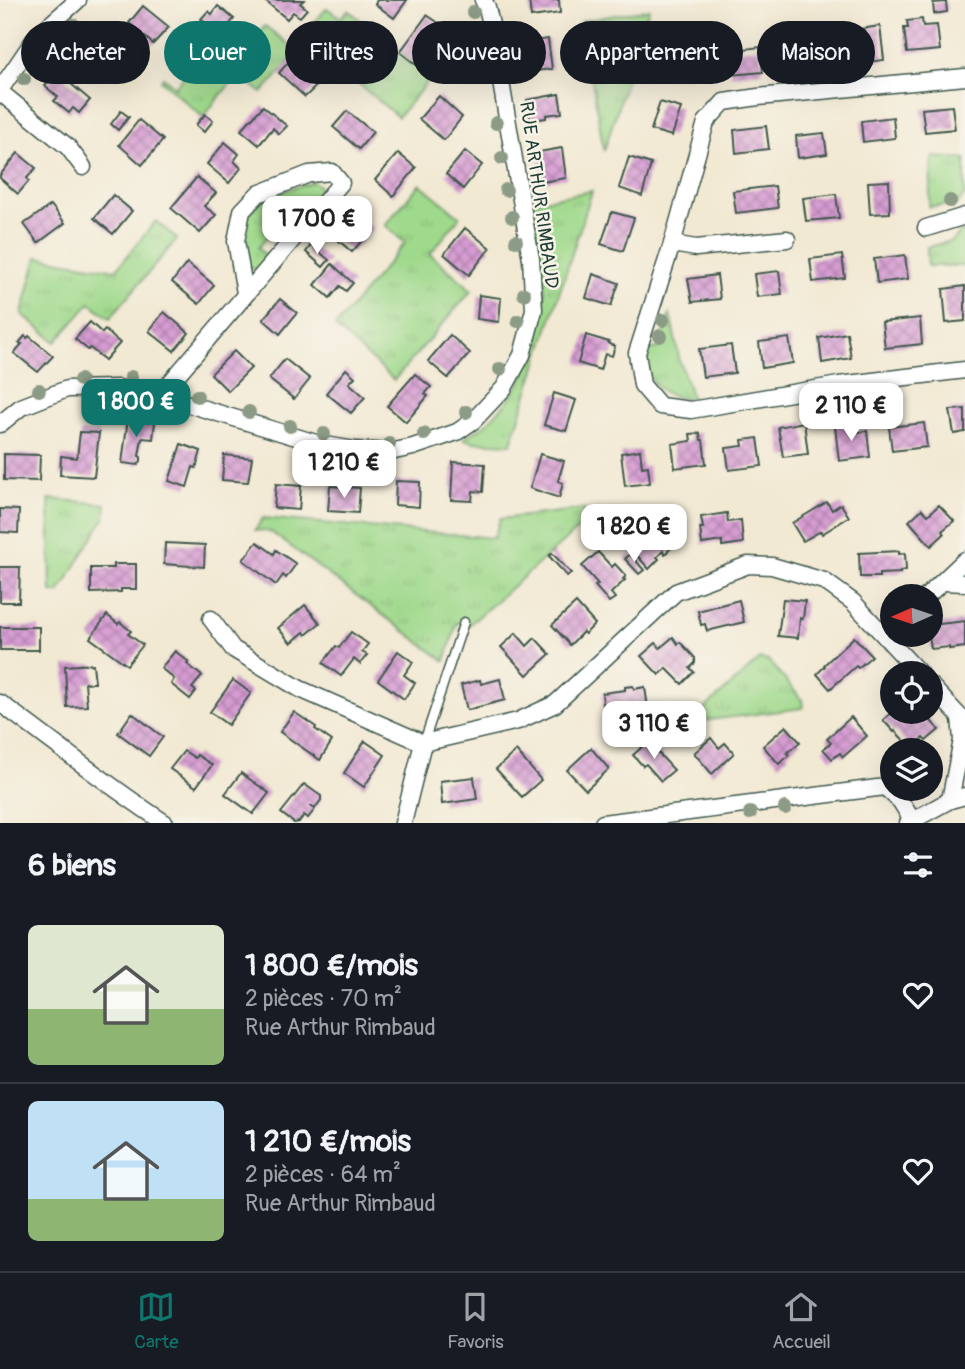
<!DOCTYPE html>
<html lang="fr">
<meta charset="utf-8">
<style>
body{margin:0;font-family:Pangolin,sans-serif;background:#20242c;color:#f1f3f6;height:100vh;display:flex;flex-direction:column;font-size:26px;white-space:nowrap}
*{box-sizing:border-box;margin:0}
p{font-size:23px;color:#9ea1a6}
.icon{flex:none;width:38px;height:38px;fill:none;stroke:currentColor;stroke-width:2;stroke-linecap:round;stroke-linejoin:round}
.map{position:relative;height:823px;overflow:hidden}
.panel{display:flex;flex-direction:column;background:#171b24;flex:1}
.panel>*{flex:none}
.top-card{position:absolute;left:21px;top:21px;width:924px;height:63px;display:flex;gap:14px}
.needle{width:46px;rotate:267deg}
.tools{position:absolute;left:880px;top:584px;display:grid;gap:14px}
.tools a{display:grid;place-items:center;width:63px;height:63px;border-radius:50%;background:#171b24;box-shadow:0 7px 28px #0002;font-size:35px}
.price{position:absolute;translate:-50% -60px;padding:0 16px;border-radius:14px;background:#fff;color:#222;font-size:23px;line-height:46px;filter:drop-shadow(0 2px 4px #0008)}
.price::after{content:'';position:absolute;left:50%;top:42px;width:21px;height:16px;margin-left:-10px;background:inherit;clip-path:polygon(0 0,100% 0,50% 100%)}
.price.on{background:#0f766e;color:#fff}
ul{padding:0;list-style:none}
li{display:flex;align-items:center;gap:21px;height:175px;padding:0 28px}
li+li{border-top:2px solid #363941}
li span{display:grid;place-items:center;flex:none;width:196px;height:140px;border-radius:10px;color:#555}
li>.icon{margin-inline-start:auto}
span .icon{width:84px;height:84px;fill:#fffc;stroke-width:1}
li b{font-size:30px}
h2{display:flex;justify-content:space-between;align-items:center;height:84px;padding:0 28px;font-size:30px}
.chip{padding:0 24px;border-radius:32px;background:#171b24;box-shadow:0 7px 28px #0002;font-size:24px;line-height:63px}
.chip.on{background:#0f766e;color:#fff}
.menu{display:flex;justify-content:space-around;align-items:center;height:98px;border-top:2px solid #363941;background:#171b24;font-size:19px;color:#9ea1a6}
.menu a{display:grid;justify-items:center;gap:4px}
.menu .on{color:#0f766e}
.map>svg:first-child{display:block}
.grass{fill:url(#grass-tufts);stroke:#5f8b60;stroke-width:2}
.building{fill:url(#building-cross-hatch)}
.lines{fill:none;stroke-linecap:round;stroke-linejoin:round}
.service-casing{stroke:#3f574c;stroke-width:11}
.minor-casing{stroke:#3f574c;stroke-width:19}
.service{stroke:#fff;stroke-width:8}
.minor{stroke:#fff;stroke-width:16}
.tree{fill:#8c9b85}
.labels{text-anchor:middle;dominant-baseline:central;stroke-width:5;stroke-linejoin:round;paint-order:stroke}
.street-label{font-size:19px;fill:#1f3d34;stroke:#f7f3e8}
</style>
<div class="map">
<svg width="965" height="823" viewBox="0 0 965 823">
<defs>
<pattern id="grass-tufts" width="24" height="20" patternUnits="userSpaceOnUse" patternTransform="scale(1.75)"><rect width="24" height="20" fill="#9fd98b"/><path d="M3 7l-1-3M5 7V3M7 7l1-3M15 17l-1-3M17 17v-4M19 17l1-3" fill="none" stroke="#88bb79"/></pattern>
<pattern id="building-cross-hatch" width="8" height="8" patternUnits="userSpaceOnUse" patternTransform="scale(1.75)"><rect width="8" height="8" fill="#d79cd3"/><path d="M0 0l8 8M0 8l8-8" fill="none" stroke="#ae80ac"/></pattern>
</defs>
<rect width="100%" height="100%" fill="#f7f3e8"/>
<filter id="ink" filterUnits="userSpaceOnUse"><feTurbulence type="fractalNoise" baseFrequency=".0143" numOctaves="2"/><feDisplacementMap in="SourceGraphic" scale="14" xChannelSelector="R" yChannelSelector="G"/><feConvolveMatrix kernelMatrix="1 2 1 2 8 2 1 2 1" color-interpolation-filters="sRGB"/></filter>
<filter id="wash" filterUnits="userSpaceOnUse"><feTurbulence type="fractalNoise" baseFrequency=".00686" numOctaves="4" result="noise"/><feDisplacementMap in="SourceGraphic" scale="28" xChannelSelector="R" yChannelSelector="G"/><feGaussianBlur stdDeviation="1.57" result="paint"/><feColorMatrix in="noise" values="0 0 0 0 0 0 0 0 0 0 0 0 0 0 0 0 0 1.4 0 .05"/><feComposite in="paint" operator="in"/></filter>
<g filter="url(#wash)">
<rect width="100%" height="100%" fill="#f2e9d3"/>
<g class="grass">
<path d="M327,8L341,18L348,10L432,77L398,117L308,41L262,93L238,74L203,117L161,80L163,77L175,87L208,49L231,67L265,26L292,47Z"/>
<path d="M649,9L604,151L582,21Z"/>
<path d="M932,157L965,159V194L958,204L929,207Z"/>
<path d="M313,182L318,185L323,191L322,195L310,210L298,201L258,248L269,258L258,268L252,269L247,265C245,255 242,242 243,231C246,197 286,191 313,182Z"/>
<path d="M420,184L460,217L430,254L472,290L394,380L335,327L405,243L385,225Z"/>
<path d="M592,191L511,444L474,442L463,439L485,425L506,403L520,383L533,355L541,325L545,291L531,202Z"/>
<path d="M156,221L177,239L110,318L90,303L56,342L22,314L37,257L116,270Z"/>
<path d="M962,231L965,232V266H928L927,247L952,241Z"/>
<path d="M670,314L680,362L692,398C662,400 642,379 647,350L658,348Z"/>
<path d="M49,499L106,504L105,517L59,593L51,592Z"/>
<path d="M584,509L587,521L469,625L457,623L445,661L271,532L255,530L263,518L494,538L500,519Z"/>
<path d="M760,659L769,661L802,700L803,708L701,721V712Z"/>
</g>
<g id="blocks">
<g class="building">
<path d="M264,0H304L300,3L307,9L300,17L293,12L287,19Z"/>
<path d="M377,0H407L394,18L375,4Z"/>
<path d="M529,0H559L560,13L531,17Z"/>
<path d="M946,2L947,12L934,14L933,3Z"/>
<path d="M143,6L169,27L153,44L129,23Z"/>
<path d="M218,6L234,19L220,36L201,19L208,11L212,14Z"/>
<path d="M427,15L446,28L425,56L440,67L432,77L400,52Z"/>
<path d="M922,19L923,26L937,25L940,50L907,53L904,28H908L907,21Z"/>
<path d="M853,26L854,30L880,26L884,60L868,62L867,54L857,55L856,53L847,54L843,27Z"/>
<path d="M818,29L821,56L800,59V61L791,62L788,32Z"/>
<path d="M97,34L114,52L93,71L77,53Z"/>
<path d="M548,39L552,69L528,72L525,42Z"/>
<path d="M699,46L703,72L671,75L669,50Z"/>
<path d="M760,47L763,72L731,75L728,51Z"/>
<path d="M311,57L330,73L305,97L279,73L291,59L300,68Z"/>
<path d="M644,60L652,62L646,80L639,77Z"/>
<path d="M57,72L90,100L79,113L73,108L69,113L54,101L58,97L45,86Z"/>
<path d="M559,94L562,113L546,115V118L530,120L527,100Z"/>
<path d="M439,96L462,117L444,140L419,119Z"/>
<path d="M660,102L681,108L672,136L651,130Z"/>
<path d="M263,106L287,126L279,134L273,128L259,145L241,130Z"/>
<path d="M952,106L955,129L925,132L922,109Z"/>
<path d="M121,111L129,117L118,130L111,124Z"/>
<path d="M347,111L373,132L359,149L333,127Z"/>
<path d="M205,114L213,121L204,132L196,125Z"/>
<path d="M893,117L895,138L863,142L861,121Z"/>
<path d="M139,120L163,140L142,165L119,145Z"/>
<path d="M766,126L769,149L736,153L734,130Z"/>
<path d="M824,133L827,154L798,158L796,136Z"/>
<path d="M225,142L239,154L234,161L241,168L229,183L207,164Z"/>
<path d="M562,148L566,178L542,182L539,152Z"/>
<path d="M465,151L482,165L463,189L446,174Z"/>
<path d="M18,153L36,168L27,178L29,181L18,194L0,178V175Z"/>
<path d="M398,153L416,168L393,196L375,180Z"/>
<path d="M629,157L651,164L642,196L619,188Z"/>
<path d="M197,177L216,193L204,206L216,215L200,233L171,208Z"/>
<path d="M889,181L890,213L870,214L868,182Z"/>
<path d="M775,186L778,208L736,213L733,191Z"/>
<path d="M836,194L839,218L806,221L803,198Z"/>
<path d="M113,195L132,211L113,234L94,218Z"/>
<path d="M51,205L65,223L38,243L24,224Z"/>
<path d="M355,212L373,228L352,252L332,235L342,223L344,224Z"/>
<path d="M612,212L634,218L623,251L601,244Z"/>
<path d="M465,228L490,248L469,275L444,254Z"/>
<path d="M311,245L329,260L323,267L306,252Z"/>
<path d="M842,255L845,278L813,282L810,259Z"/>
<path d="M905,255L908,279L877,283L874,259Z"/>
<path d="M187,263L214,285L199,304L172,282Z"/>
<path d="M332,264L353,283L346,291L340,286L330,298L315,285Z"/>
<path d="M779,271L782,294L757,297L754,274Z"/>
<path d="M593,274L619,283L611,306L586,298Z"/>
<path d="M717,275L720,299L692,302L688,279Z"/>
<path d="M965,286V321L946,323L943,289Z"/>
<path d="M479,295L501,298L499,322L477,319Z"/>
<path d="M280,299L297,313L280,334L263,319Z"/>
<path d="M164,312L189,333L174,351L149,331Z"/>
<path d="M920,318L922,344L885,348L882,322Z"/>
<path d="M90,322L102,333L105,330L120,343L105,360L90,348L88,350L75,339Z"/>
<path d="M847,333L851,358L822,363L819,338Z"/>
<path d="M450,335L470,353L448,378L428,361Z"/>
<path d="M586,335L609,342V344L615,346L612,356L605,354L600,370L578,363Z"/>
<path d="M25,336L27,338L29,336L53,356L38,372L14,353L22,344L19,343Z"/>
<path d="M789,338L793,363L762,368L759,342Z"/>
<path d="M731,345L735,373L703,377L699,349Z"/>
<path d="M234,351L251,368L228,391L211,374Z"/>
<path d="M285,359L310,379L294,399L269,379Z"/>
<path d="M346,369L355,377L349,383L365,397L351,413L326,393Z"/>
<path d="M415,374L431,387L425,394L428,396L406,422L387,406Z"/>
<path d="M554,393L576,400L566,431L544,425Z"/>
<path d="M965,409V432L954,434L950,410Z"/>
<path d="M128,418L155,422L153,439L142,438L139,456L141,457V461L138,465L122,463Z"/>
<path d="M804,422L808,454L783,457L778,427Z"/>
<path d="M839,423L850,425L851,433L867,431L870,457L839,461L835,427Z"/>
<path d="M924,423L927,447L892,451L889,427Z"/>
<path d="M80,432L99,433L94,477L60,475L61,456L77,458Z"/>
<path d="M700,433L701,440H703L706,464L675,468L672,444L691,441L690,434Z"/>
<path d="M758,438L762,466L729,470L726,448L743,446L742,440Z"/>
<path d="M181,444L201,451L196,468L193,467L187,487L169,481Z"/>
<path d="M640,450L642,467L648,466L650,483L625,486L621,453Z"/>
<path d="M4,454L40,455L39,481L4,480Z"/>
<path d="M540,454L564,461L558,481L563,483L559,498L530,488Z"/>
<path d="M224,455L252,458L248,482L222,480Z"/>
<path d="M453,462L485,464L483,492L473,491L472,501L451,500Z"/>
<path d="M396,481L420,482L419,507L395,505Z"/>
<path d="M276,484L301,486L299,510L274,508Z"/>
<path d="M330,486L360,488L358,513L328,511Z"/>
<path d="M827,502L832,510L841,504L849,517L822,534L821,531L803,541L792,523Z"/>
<path d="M939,505L954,521L942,531L944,534L931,546L909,521L922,509L928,515Z"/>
<path d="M0,509L19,510L18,533L0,532Z"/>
<path d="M727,513L728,522L741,520L743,543L722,546V541L702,544L700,528H703L701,517Z"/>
<path d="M658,528L674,545L665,554L663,551L657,557L659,559L649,569L633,551Z"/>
<path d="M257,542L274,554L276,550L296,564L286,578L283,575L276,585L243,560Z"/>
<path d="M165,543L205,545L204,567L164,564Z"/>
<path d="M899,551V554L905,553L906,570L900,571V573L879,574V577H860L859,553Z"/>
<path d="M598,552L612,567L615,564L626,576L623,579L625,580L611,593L615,598L609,602L595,586L598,584L582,566Z"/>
<path d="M552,553L571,573L567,576L549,556Z"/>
<path d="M630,554L644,570L639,574L625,559Z"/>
<path d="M114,564H136V589H121V592L91,593V568H114Z"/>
<path d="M0,567H20L19,602H0Z"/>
<path d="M783,599L805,601L803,619L800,618L798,638L778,636Z"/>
<path d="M739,600L744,622L707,631L705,624L701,625L698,611Z"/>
<path d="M576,603L595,624L585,634L583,632L570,645L552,625Z"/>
<path d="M305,605L320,623L306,635L304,632L291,643L278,628Z"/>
<path d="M107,615L118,624L120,622L131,631L128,634L143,645L127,665L90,638Z"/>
<path d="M965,621V647L949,649V647L931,649L929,635H931V625Z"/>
<rect x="0" y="627" width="39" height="23"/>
<path d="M351,632L368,644L362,652L367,655L360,664L354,659L341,676L323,663L336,646L339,648Z"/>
<path d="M516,633L527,646L535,638L550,654L527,675L501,647Z"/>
<path d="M673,637L678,644L680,642L695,658V663L690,668L694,672L682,684L666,668L659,675L641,656L656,643L660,648Z"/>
<path d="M854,637L872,656L858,668L856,666L830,689L817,674L825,666L824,665Z"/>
<path d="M175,651L189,662L187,664L202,676L192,688L196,691L190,699L171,684L174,679L161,668Z"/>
<path d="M398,651L413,662L404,675L415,683L404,699L378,680Z"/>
<path d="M93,664L95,683H85L87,706L67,707L65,666Z"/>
<path d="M500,679L505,700L467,710L461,685L480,680L481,684Z"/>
<path d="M233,680L251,693L228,725L210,712Z"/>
<path d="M633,686L634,689L645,687L648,708L604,713L602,693L625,690V687Z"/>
<path d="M294,712L316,727L315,729L332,741L320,760L280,732Z"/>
<path d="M892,712H901L907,720L910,716L915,722L925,714L939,730L926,741L923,738L911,748L895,731L894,732L883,720Z"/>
<path d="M132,713L163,737L149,756L118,733Z"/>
<path d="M851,717L867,736L843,757L840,753L832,759L823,749L831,743L827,739Z"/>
<path d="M786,726L800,742L787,753L789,755L779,764L763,746Z"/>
<path d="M711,738L719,748L725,743L734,753L712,774L694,753Z"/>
<path d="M365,741L385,755L364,787L344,773Z"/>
<path d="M648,742L674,770L661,781L646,764L643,766L633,755Z"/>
<path d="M591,748L609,769L586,790L567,770Z"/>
<path d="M184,751L195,758L197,755L212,765L196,787L170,769Z"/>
<path d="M516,751L541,780L522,797L496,769Z"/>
<path d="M241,773L269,793L253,814L225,794Z"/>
<path d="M474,777L477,799L442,804L440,781Z"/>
<path d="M304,784L321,796V800L316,807H312L315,809L308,818L304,815L299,822L294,823L281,813Z"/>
</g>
</g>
</g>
<g filter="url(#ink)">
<use href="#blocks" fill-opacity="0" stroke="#3f574c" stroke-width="2"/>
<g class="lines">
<defs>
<path id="service" d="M424,742L464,622"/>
<g id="minor">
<path d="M965,77L758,97L724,102L706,122L672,244L637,353L642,385L660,406L691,410L839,385L965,370"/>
<path d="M0,90L36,37L78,0"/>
<path d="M0,92L68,147L83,167"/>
<path d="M926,228L965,216"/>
<path d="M672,244L696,248L787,239"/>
<path d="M158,397L341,183L332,172L309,174L258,194L242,211L236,241L245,293"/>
<path d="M0,424L21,407L67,389L118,388L185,403L319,444L355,450L390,452L413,447L457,432L473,421L504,388L522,355L534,310L531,259L492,29L487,7L483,0"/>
<path d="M943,582L965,583"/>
<path d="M926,597L965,560"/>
<path d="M211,619L233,649L300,689L423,743L518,721L555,704L676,592L748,565L772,566L824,581L853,602L920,674"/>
<path d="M931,686L960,717"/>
<path d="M0,703C55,743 108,786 165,823"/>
<path d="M950,800L962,740L960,717L965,721"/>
<path d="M403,823L423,743"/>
<path d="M603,823L885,787L901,802L912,820"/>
<path d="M908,823L950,800L965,796"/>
</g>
</defs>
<use href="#service" class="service-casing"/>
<use href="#minor" class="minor-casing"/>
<use href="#service" class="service"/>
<use href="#minor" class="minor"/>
</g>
<g class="tree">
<circle cx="473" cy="12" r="7"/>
<circle cx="74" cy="25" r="7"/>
<circle cx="482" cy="43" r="7"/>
<circle cx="486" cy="68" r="7"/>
<circle cx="24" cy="79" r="7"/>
<circle cx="496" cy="123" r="7"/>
<circle cx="502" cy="158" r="7"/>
<circle cx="506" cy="190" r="7"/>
<circle cx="950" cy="201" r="7"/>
<circle cx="512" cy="217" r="7"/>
<circle cx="516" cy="241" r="7"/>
<circle cx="524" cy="294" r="7"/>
<circle cx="663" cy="320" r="7"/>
<circle cx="518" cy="321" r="7"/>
<circle cx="660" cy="336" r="7"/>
<circle cx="500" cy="369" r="7"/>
<circle cx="131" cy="377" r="7"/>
<circle cx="80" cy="380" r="7"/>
<circle cx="39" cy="390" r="7"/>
<circle cx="197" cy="396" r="7"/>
<circle cx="249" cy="412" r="7"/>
<circle cx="466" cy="412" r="7"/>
<circle cx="290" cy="426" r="7"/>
<circle cx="324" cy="434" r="7"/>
<circle cx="424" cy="434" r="7"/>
<circle cx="389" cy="444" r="7"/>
<circle cx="785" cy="808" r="7"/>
<circle cx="750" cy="813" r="7"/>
</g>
</g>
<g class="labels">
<g class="street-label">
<text transform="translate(539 195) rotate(82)">RUE ARTHUR RIMBAUD</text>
</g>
</g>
</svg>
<div class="tools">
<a><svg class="needle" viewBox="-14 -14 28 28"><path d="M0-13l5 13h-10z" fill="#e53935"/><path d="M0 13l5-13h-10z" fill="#9ea1a6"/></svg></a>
<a><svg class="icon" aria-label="locate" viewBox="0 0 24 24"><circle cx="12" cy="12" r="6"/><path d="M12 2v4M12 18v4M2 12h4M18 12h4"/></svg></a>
<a><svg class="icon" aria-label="layers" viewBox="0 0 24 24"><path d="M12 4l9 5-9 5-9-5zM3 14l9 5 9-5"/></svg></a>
</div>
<b class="price" style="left:317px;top:256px">1 700 €</b>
<b class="price on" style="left:136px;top:439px">1 800 €</b>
<b class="price" style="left:851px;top:443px">2 110 €</b>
<b class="price" style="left:344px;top:500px">1 210 €</b>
<b class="price" style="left:634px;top:564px">1 820 €</b>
<b class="price" style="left:654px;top:761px">3 110 €</b>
<div class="top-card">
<a class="chip">Acheter</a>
<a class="chip on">Louer</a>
<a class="chip">Filtres</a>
<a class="chip">Nouveau</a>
<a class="chip">Appartement</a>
<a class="chip">Maison</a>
</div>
</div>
<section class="panel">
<h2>6 biens<svg class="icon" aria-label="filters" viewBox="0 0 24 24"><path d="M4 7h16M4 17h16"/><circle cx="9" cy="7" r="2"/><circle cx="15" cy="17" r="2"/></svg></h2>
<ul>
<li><span style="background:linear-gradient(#dfe7d0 60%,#8fb573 0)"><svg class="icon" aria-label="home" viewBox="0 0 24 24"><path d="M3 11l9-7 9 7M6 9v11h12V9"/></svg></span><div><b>1 800 €/mois</b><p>2 pièces · 70 m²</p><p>Rue Arthur Rimbaud</p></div><svg class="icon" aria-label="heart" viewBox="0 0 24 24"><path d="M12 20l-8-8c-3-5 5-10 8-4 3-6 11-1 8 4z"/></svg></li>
<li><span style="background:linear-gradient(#bfe0f5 70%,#8fb573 0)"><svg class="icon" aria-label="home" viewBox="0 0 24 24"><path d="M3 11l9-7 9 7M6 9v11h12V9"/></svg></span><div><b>1 210 €/mois</b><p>2 pièces · 64 m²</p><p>Rue Arthur Rimbaud</p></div><svg class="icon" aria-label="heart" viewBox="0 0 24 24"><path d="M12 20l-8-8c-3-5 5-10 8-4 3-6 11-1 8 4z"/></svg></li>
</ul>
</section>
<nav class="menu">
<a class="on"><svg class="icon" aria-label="map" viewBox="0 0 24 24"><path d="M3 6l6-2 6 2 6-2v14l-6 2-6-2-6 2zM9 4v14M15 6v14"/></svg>Carte</a>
<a><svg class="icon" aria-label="saved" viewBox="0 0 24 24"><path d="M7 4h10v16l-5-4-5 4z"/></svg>Favoris</a>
<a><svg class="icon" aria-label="home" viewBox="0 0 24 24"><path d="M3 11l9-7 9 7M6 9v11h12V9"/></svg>Accueil</a>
</nav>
